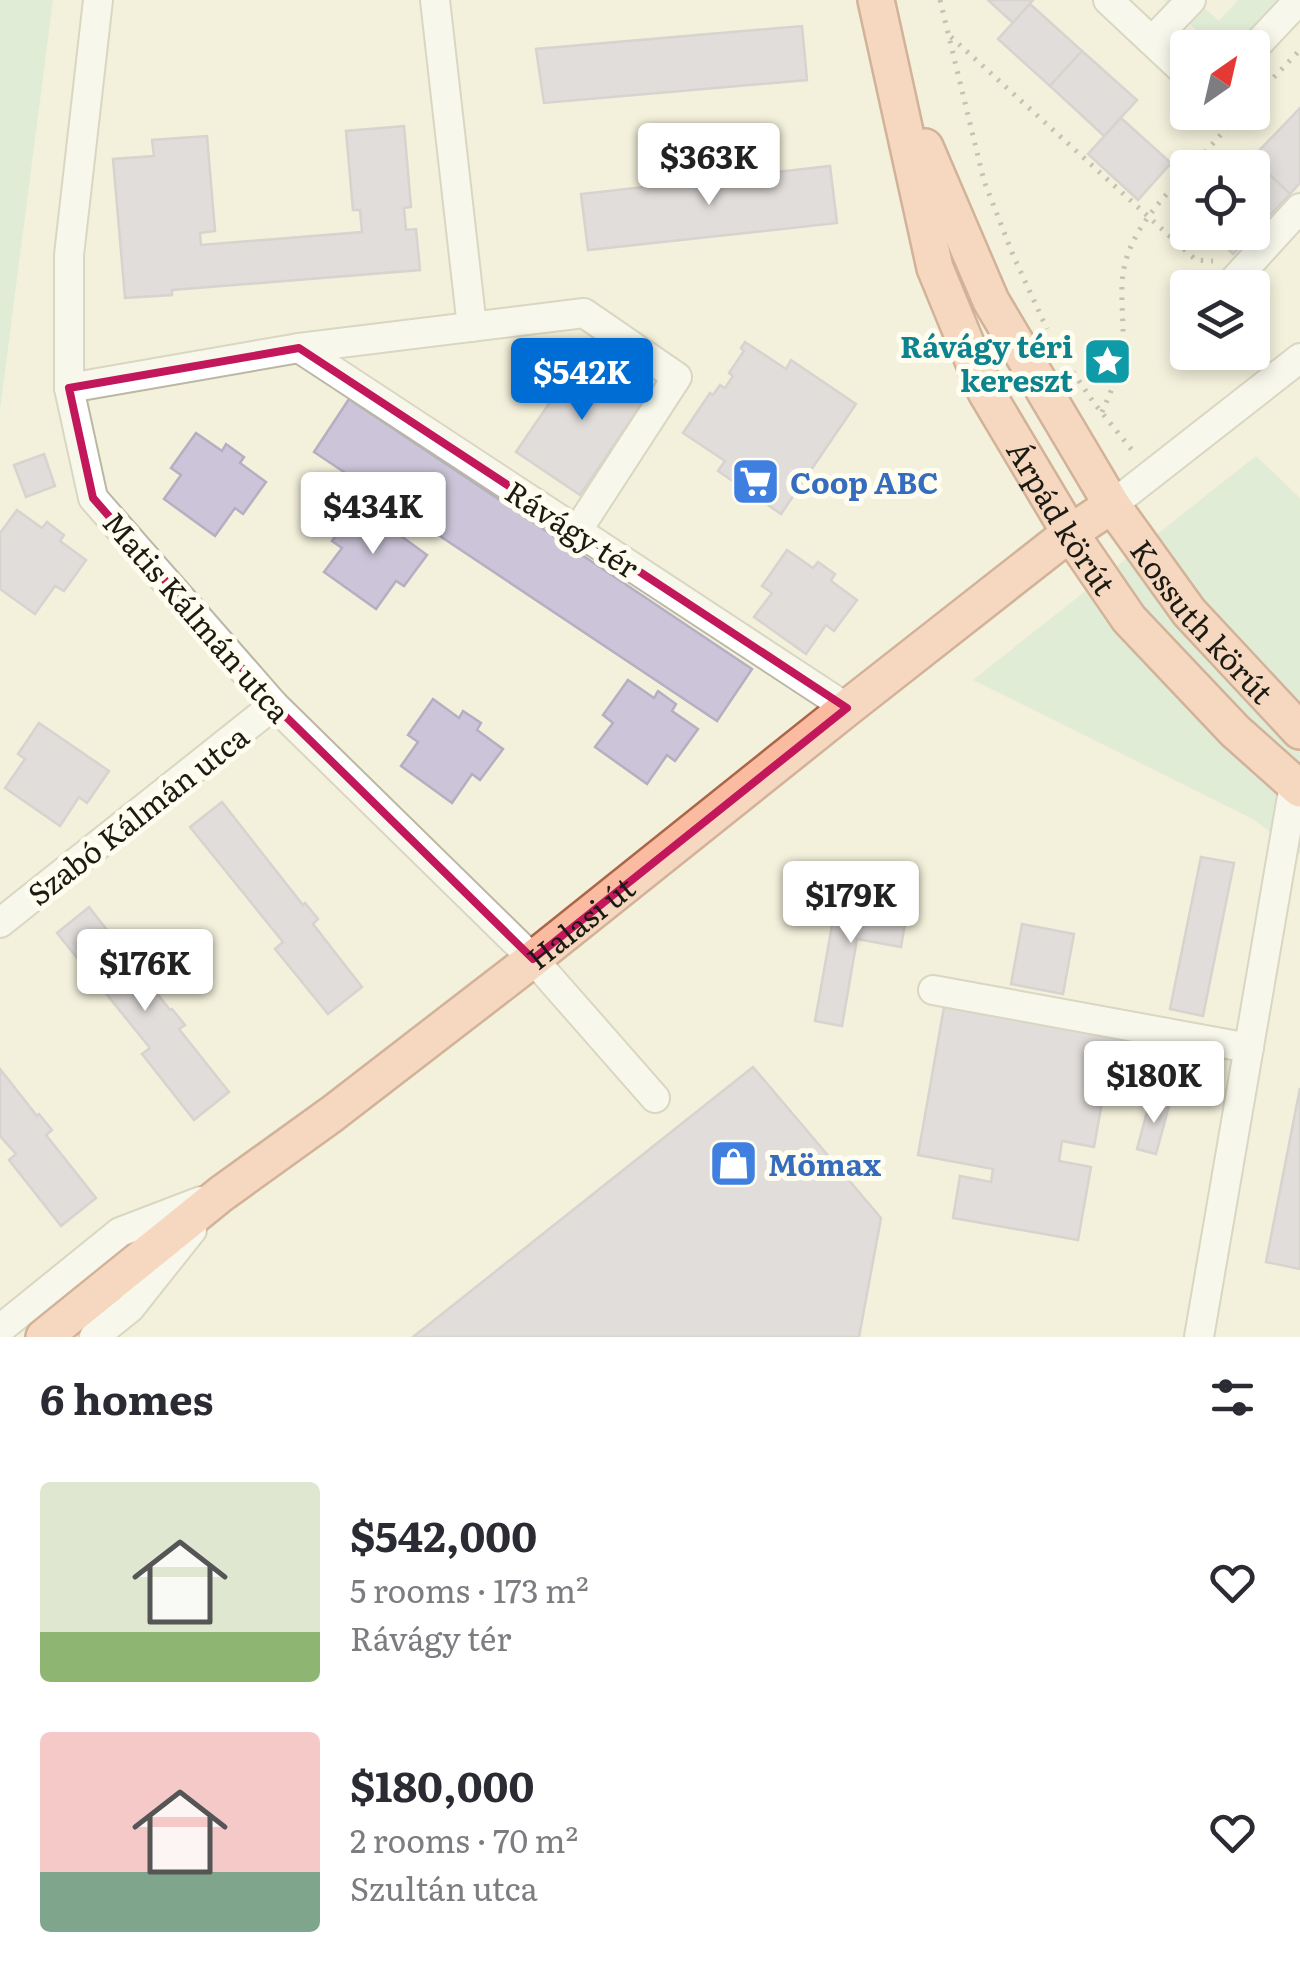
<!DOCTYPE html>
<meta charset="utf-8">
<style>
body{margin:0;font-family:Literata,serif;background:#f2f2f3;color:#2b2b33;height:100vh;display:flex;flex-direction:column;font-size:38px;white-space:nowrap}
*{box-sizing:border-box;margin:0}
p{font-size:32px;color:#7c7c81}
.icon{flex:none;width:55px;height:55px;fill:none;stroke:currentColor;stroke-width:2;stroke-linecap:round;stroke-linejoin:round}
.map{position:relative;height:1337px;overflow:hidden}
.panel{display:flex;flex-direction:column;background:#fff;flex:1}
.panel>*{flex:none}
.needle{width:65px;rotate:34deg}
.tools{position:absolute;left:1170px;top:30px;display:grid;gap:20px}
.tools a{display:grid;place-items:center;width:100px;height:100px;border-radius:10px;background:#fff;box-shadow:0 5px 15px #0003;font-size:50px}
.price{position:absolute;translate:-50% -85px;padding:0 22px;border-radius:10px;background:#fff;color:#222;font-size:32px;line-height:65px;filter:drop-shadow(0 2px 5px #0008)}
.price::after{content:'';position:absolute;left:50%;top:60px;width:30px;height:22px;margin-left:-15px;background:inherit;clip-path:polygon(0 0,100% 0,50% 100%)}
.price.active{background:#006dd5;color:#fff}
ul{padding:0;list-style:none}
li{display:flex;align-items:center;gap:30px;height:250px;padding:0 40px}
li span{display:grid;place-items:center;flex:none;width:280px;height:200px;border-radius:10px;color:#555}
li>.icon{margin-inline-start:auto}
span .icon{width:120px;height:120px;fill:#fffc;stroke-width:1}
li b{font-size:42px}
h2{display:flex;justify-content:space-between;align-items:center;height:120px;padding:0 40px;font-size:42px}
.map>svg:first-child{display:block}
.green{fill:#cce6d3}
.building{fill:#ccc5d9;stroke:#b5afc2;stroke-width:2.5}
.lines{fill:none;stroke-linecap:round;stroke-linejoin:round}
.minor-casing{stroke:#bbb7a3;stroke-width:32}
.major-casing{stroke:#aa6647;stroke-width:40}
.path{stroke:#8e8c7d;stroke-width:5;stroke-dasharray:2.5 8;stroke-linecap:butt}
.minor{stroke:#fff;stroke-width:28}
.major{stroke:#fabba1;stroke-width:35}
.marked{fill:none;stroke:#c2185b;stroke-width:8;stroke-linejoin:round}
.labels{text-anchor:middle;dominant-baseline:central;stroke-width:10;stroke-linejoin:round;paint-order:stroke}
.culture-label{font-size:30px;font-weight:bold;fill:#0d838f;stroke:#fffdf0;text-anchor:end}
.shop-label{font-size:30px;font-weight:bold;fill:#366cbe;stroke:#fffdf0;text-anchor:start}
.street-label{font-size:30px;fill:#1c1b13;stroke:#fffdf0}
</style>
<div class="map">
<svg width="1300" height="1337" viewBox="0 0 1300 1337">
<rect width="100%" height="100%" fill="#f3f0db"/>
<g class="green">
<path d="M0,0H53L0,410Z"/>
<path d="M1164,0H1195L1219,21L1238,0H1299L1252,48L1214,47Z"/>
<path d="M1256,456L1300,498V855L1253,819L973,680Z"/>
</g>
<g class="building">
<path d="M988,0H1033L1013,23Z"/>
<path d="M1030,4L1082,51L1050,86L998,39Z"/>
<path d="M802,26L807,80L544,103L536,49Z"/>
<path d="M1082,51L1137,100L1104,136L1050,86Z"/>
<path d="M1300,108V183L1290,194L1252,158Z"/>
<path d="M1121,118L1171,163L1138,200L1088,154Z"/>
<path d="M404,126L411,207L404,208L406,230L416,229L420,270L172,290V295L125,298L113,159L154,156L152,140L207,136L215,231L200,233L201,245L362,232L360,210H353L346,131Z"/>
<path d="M1252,158L1290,194L1233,254L1210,232H1252V168H1244Z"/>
<path d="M830,166L837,223L588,250L581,194Z"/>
<path d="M745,342L786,369L791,360L856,404L781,514L718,471L725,461L683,433L710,393L713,395L720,385L725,388L733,376L729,373L744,351L741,348Z"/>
<path d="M585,351L648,395L580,495L516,452Z"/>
<path d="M349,399L752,669L717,721L314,452Z"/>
<path d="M196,433L222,451L226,444L244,457L240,463L266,482L243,514L235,508L215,536L164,499L181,475L171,468Z"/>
<path d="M44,454L55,486L26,497L14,465Z"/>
<path d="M358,505L383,523L388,517L405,530L401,536L427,555L404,586L396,581L376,609L324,572L342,548L332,541Z"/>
<path d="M17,510L42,528L47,522L64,535L60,541L86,560L64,591L55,586L35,614L0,589V533Z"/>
<path d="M787,550L813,568L818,562L835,574L831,581L857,600L834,631L826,625L806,654L754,617L772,593L762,586Z"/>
<path d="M628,680L654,698L658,691L676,704L672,711L698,729L675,761L667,755L647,784L595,747L613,723L603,715Z"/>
<path d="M433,699L459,718L463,711L481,723L477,730L503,749L480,780L472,774L452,803L401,766L418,742L408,735Z"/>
<path d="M39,723L109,771L87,803L79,797L60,826L5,788L25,759L18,754Z"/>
<path d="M222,802L303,905L305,903L318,919L313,924L362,987L328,1014L275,949L283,942L190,827Z"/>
<path d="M1201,857L1234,863L1203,1016L1170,1009Z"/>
<path d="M841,875L865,879L860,910L906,918L901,947L857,939L842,1026L815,1021Z"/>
<path d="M89,907L170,1010L172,1009L185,1025L179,1029L229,1092L194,1120L142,1054L150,1048L57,933Z"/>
<path d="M1022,924L1074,934L1063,994L1011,984Z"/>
<path d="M944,1007L1153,1044L1146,1082L1103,1074L1100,1090L1104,1091L1094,1147L1062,1141L1059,1161L1091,1167L1078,1240L953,1218L960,1176L991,1182L993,1169L918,1155Z"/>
<path d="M753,1067L881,1218L859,1337H413Z"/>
<path d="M0,1069L37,1116L39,1114L52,1130L46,1135L96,1198L61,1226L9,1160L16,1154L0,1136Z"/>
<path d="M1300,1088V1269L1266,1262Z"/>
<path d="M1151,1097L1170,1102L1156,1154L1137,1149Z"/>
</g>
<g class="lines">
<defs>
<g id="minor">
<path d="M98,0L69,255V388L93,498L274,705L533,959L655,1098"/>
<path d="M435,0L472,327"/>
<path d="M1108,0L1188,75"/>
<path d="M1152,41L1191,0"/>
<path d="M1252,50L1299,0"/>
<path d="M1227,288L1300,208"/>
<path d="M299,348L847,708"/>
<path d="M69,388L299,348L584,313L677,377L577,531"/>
<path d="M1112,505L1300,358"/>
<path d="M0,923L274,705"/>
<path d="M933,990L1249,1048"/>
<path d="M0,1329L120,1232L201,1201"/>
<path d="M94,1337L130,1308L192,1230"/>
<path d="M1199,1337L1294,785"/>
</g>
<g id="major">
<path id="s1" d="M876,0L935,268L986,392L1070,533L1129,619L1235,731L1300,789"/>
<path id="s2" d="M925,147L991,301L1112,505L1189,612L1300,731"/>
<path id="s3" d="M44,1337L221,1194L332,1114L533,959L847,708L1070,533L1112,505"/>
</g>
</defs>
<use href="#minor" class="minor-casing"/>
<use href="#major" class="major-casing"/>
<g class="path">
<path d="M940,0L984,181L1013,255L1047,329"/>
<path d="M951,37L1196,260L1213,261"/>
<path d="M1252,100L1300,50"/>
<path d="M1191,168L1241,112"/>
<path d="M1073,372L1094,403L1136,455"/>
<path d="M1102,412C1110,394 1119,374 1122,353C1126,323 1117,290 1126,260C1136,225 1164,197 1188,171"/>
</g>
<use href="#minor" class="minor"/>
<use href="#major" class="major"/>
</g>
<path d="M0 0H1300V1337H0ZM299,348L847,708L533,959L274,705L93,498L69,388Z" fill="#f3f0db" fill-opacity=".55" fill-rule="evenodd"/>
<path class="marked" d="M299,348L847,708L533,959L274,705L93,498L69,388Z"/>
<defs>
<symbol id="sight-square" viewBox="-11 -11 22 22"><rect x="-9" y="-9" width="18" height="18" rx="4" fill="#0f9aa8" stroke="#fffdf0"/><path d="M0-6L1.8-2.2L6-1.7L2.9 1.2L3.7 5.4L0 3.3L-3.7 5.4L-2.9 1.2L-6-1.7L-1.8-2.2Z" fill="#fff"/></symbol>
<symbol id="supermarket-square" viewBox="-11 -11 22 22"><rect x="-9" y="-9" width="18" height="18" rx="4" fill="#3f7fe0" stroke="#fffdf0"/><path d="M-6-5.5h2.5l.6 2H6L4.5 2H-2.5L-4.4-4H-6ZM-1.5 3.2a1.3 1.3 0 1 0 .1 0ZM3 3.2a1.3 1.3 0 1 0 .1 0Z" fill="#fff"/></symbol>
<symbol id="shop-square" viewBox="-11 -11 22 22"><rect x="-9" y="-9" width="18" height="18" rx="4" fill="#3f7fe0" stroke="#fffdf0"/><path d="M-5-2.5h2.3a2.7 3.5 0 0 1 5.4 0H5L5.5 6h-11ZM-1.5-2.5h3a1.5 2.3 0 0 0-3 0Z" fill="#fff"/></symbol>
</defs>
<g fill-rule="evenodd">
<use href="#sight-square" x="1080" y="334" width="55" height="55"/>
<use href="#supermarket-square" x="728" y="454" width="55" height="55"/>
<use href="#shop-square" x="706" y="1136" width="55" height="55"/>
</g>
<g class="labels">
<g class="culture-label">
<text x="1073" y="345">Rávágy téri<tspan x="1073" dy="34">kereszt</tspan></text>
</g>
<g class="shop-label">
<text x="790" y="481">Coop ABC</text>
<text x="768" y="1163">Mömax</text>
</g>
<g class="street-label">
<text stroke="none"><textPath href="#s1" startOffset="555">Árpád körút</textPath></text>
<text transform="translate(573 528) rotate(33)">Rávágy tér</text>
<text transform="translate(198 616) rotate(49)">Matis Kálmán utca</text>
<text stroke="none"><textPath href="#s2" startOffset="552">Kossuth körút</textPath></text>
<text transform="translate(137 814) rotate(-38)">Szabó Kálmán utca</text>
<text stroke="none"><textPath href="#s3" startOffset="678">Halasi út</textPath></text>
</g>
</g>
</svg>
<div class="tools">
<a><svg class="needle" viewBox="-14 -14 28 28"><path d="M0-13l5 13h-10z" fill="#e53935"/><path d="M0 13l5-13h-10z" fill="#7c7c81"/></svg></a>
<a><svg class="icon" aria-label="locate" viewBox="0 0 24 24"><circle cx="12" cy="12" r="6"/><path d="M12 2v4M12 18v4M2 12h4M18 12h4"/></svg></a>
<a><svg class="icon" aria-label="layers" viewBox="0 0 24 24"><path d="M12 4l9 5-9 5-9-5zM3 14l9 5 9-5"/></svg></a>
</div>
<b class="price" style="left:709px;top:208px">$363K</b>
<b class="price active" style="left:582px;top:423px">$542K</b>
<b class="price" style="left:373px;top:557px">$434K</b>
<b class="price" style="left:851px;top:946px">$179K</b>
<b class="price" style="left:145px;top:1014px">$176K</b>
<b class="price" style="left:1154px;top:1126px">$180K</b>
</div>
<section class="panel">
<h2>6 homes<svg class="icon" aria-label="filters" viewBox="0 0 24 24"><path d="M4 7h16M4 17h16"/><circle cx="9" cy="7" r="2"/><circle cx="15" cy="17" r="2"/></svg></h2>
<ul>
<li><span style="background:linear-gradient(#dfe7d0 75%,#8fb573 0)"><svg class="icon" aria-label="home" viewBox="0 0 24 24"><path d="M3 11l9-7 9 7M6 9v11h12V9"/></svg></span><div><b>$542,000</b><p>5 rooms · 173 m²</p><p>Rávágy tér</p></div><svg class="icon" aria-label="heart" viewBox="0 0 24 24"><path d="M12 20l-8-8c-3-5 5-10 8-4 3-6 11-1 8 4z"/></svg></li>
<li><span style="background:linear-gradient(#f6c9c9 70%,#7fa58c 0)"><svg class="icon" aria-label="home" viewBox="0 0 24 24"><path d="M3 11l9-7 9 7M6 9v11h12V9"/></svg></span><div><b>$180,000</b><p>2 rooms · 70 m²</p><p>Szultán utca</p></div><svg class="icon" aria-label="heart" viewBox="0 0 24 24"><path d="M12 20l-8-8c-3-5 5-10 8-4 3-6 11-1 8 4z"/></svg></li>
</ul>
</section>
